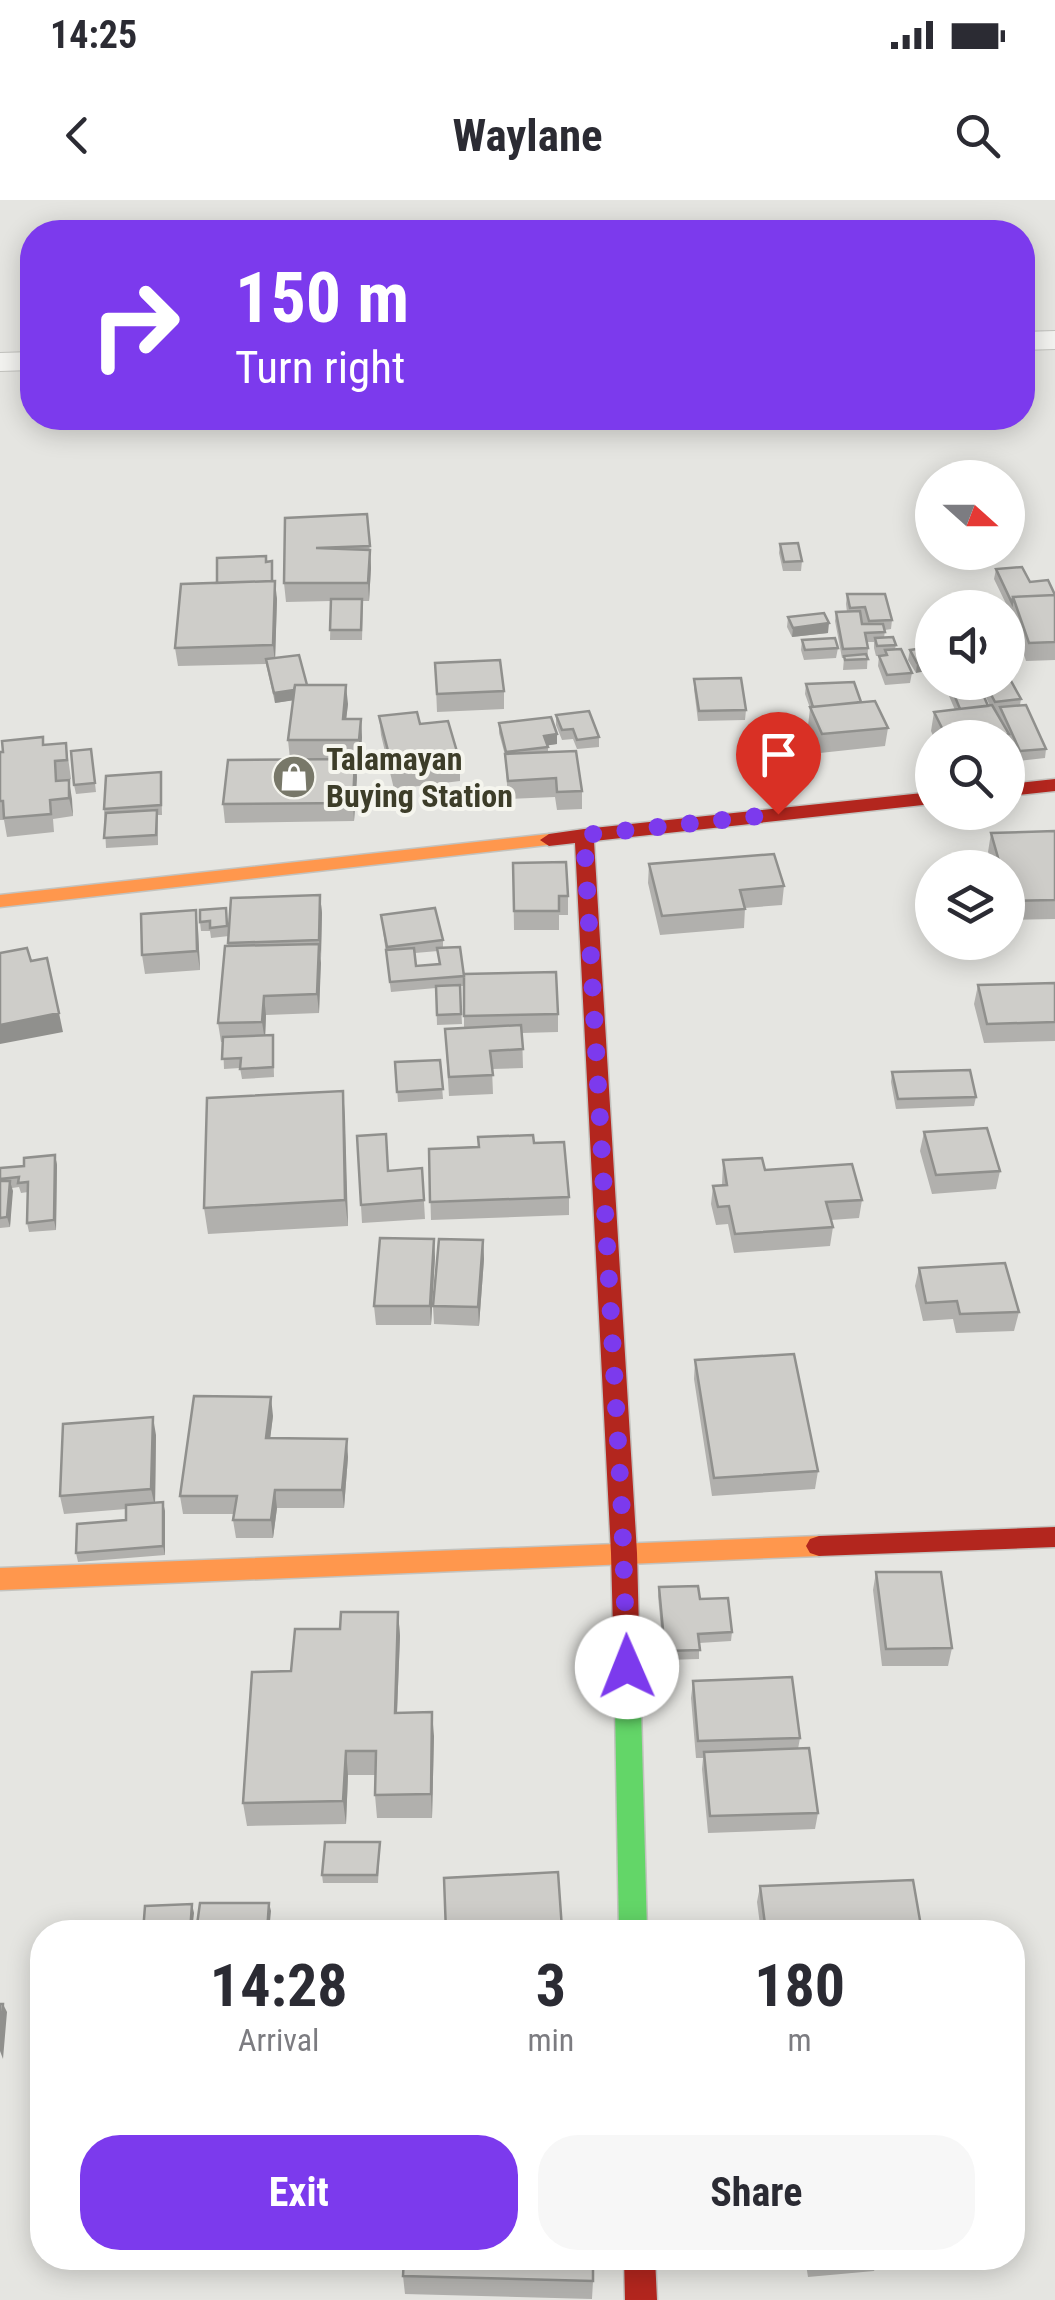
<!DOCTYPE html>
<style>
:root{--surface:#fff;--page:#f7f7f7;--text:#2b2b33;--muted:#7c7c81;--accent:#7c3aed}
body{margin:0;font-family:"Roboto Condensed",sans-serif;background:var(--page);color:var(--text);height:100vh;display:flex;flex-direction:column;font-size:38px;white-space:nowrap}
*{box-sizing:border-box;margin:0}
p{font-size:32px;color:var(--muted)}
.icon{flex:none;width:55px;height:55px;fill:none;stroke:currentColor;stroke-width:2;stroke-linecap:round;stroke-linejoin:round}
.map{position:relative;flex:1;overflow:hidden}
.side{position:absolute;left:30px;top:1720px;width:995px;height:350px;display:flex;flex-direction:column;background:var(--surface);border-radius:40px;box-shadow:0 5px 25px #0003}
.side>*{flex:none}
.hud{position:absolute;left:20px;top:20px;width:1015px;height:210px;border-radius:40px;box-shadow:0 5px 25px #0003;background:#7c3aed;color:#fff;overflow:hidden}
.needle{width:65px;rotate:111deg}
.buttons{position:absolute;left:915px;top:260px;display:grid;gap:20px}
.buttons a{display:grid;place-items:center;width:110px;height:110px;border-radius:50%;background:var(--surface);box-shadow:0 5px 25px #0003;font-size:50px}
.pin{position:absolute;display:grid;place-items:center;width:85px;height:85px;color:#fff;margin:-102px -42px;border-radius:50% 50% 50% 0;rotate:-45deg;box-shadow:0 0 10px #0007}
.pin .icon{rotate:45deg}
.me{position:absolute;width:110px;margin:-55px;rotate:359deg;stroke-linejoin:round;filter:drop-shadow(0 0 8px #0008)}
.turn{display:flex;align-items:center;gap:35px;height:210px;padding:0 50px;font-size:45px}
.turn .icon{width:130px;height:130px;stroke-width:2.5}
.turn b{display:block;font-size:70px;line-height:85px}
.eta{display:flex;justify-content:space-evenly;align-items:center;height:170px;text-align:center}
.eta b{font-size:60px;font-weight:700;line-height:70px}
.primary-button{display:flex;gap:20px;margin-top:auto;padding:20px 50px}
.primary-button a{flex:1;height:115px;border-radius:40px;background:var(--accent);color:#fff;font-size:40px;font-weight:700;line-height:115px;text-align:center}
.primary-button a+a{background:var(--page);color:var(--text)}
.status{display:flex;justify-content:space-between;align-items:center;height:70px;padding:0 50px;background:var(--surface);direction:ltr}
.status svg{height:28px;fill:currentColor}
header{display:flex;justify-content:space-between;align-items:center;height:130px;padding:0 50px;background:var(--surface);font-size:45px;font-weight:700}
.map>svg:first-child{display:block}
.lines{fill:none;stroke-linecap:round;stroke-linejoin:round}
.street-casing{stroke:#c3c3bf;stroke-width:2}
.fast-casing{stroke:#c3c3bf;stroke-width:3}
.slow-casing{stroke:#c3c3bf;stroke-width:3}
.jam-casing{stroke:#c3c3bf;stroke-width:3}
.street{fill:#f3f3f0;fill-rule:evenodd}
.fast{fill:#63d668;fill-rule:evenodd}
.slow{fill:#ff974d;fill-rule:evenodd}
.jam{fill:#b3261e;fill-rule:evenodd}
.wall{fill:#b1b0ad;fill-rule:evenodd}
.shaded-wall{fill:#90908d}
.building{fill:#cecdc9;stroke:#90908d;stroke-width:2.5}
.route{stroke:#7c3aed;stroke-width:18;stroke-dasharray:0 32.4}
.labels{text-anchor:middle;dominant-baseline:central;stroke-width:8;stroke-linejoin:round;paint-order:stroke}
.poi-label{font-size:32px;font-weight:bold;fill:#3d3d29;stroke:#f5f5ee;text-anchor:start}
</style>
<div class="status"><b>14:25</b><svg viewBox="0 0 49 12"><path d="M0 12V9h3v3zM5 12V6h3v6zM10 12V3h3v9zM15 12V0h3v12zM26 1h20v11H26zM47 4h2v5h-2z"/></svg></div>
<header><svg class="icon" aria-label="back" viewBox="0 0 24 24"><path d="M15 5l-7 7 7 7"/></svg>Waylane<svg class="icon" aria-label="search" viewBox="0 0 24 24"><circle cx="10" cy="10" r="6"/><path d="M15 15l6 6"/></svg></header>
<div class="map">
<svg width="1055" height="2100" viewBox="0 0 1055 2100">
<rect width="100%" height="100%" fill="#e5e5e1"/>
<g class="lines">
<g class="street-casing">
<path id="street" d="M1055 131V149L1022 150V132Z
M32 152V170L0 171V153Z"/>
</g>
<g class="fast-casing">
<path id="fast" d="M628 1495 637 1499 641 1507 647 1732H619L615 1507 619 1499Z"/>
</g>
<g class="slow-casing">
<path id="slow" d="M549 634 558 640 556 644 0 707V695Z
M819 1336 828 1339 832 1346 828 1353 819 1356 0 1390V1368Z"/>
</g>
<g class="jam-casing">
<path id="jam" d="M1055 579V591L1008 596V584Z
M932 592V604L594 641 637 1353 641 1507 637 1515 628 1519 619 1515 615 1507 611 1353 575 643 549 646 540 640 549 634 584 629Z
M1055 1327V1347L819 1356 810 1353 806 1346 810 1339 819 1336Z
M624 2058H655L657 2100H625Z"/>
</g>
<use href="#street" class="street"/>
<use href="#fast" class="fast"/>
<use href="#slow" class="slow"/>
<use href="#jam" class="jam"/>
</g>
<path class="wall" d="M367 314 371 368 369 401H363L362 440H330L331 401 286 402 284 383Z
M780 344 802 361 801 371H783L779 353Z
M266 362 277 399 275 458 307 485 348 504 346 519H361L362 538 360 559H356L357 577 354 621 225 623 223 604 290 559 288 540 293 500 275 503 266 464 178 466 175 448 217 383Z
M996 369 1030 382 1055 394V460L1026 461 1010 412 994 379Z
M847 394 892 420 891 429 885 430 884 438 896 445 895 449 912 473 910 483 885 485 878 466 879 456 885 455 876 456 874 448V442H867L868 448 867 469 843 470 844 458H842L835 421 836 412H847L846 404Z
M788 417 828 433 792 437 787 427Z
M802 440 838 448 836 458 804 460 801 450Z
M930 447 916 473 908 460 910 450Z
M1008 455 1014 466 1012 476 1008 477Z
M435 463 504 491V509L437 512Z
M694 479 746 510 745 520 698 521 694 489Z
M985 483 1021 499 1020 505 1046 549 1045 558 1018 561 1008 538H934L931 531 934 512 955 510 949 496 951 487 988 506H990L984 493Z
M806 484 861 502 888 528 885 546 820 553 808 526 810 508 805 494Z
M556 515 599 537V547L577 549 573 539 562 540 556 525Z
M379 516 420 524 460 562V581L394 589 381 535Z
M499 523 557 534V544L548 545V552L582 591V609L557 610 555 597 508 599 505 555 499 533Z
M43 537 44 545 66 543 71 579 59 581 69 580 73 616 53 619 54 632 7 637 4 620H0V552Z
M91 549 96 592 76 594 74 585Z
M161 572 162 615H158V645L106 648 104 609Z
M1055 631V719L1008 720V668H992L988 652 991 633Z
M513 663 568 696V715H559V730H514Z
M649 664 784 686 782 705 745 708 744 728 660 735 648 683Z
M320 695 322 713 319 813 266 815 265 835H273L274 877 242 879 240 868 224 869 223 842H221L218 823 229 736 211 738 210 731H201L200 722 226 708 229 735Z
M381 715 443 740V748L464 774 558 814V832L522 833 523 868 492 869 493 894 449 896 446 848 464 828V786H460L462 824 437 825 436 788 391 792ZM438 751 439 764 416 766 415 753Z
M198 729 200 770 145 774 142 755Z
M1055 783V841L984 843 974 804 978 785Z
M440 860 443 899 398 902 395 862Z
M892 872 976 897 974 906 896 909 891 882Z
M343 891 348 1026 208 1034 204 1008Z
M924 932 1000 971 996 989 932 994 920 951Z
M357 936 388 971 422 968 425 1019 362 1023Z
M534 943 569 997V1015L431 1020 429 949Z
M55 955 57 965 56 1030 29 1032 27 1023 28 992 21 993 19 987 12 988 10 1027 0 1028V968L24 966Z
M723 960 765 970 862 1000 859 1018 831 1020 833 1027 830 1046 734 1053 728 1024 716 1025 711 1004 713 986 722 985Z
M483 1040 484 1059 479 1126 434 1124 433 1106Z
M435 1057 431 1125H376L374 1106Z
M919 1068 1019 1112 1014 1131 956 1133 953 1119 923 1121 915 1086Z
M695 1160 818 1271 815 1289 712 1296 694 1179Z
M273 1216 270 1238 348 1257 344 1308H277L273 1338H236L233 1320 234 1314H183L180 1296Z
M156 1235 155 1303 165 1311V1355L78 1362 76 1353 126 1320V1309L64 1314 60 1296Z
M876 1372 952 1448 948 1466H882L873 1390Z
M659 1387 732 1432 731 1441 699 1443V1459L664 1460 658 1396Z
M398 1412 400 1436 397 1513 434 1536 432 1618H377L375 1595V1575H348L346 1624 247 1626 243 1603 291 1471 340 1429Z
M693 1481 800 1538 798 1549 818 1613 815 1629 708 1633 702 1569 703 1558H696L691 1498Z
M380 1642 378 1683H323L322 1675Z
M760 1686 922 1732H761L757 1702Z
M805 2058H879L874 2071 808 2077Z
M403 2076 593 2081 592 2099 405 2094Z"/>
<path class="shaded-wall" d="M370 350 371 368 369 401 368 383Z
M275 381 277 399 275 463 273 445Z
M829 423 828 433 792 437 793 428Z
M932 461V470L916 473 917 463Z
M346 485 348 504 344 538 343 519Z
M308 489 309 498 275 503 274 493Z
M361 519 362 538 360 559 359 540Z
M557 534V544L544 546V536Z
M355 559 357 577 354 621 353 603Z
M69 580 72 599 73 616 69 598Z
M320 695 322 713 321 759 319 740Z
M196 710 198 729 200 770 197 751Z
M319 744 321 763 319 813 317 794Z
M264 796 266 815 265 841 262 822Z
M59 813 63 832 0 844V825Z
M343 891 345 917 348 1026 345 1000Z
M55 955 57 965 56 1030 54 1020Z
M10 981 13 991 10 1027 7 1017Z
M434 1039 435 1057 431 1125 430 1106Z
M483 1040 484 1059 479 1126 478 1107Z
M271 1197 273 1216 268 1256 266 1238Z
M153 1217 156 1235 155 1307 151 1289Z
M347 1239 348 1257 344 1308 342 1290Z
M275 1290 277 1308 273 1338 271 1320Z
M163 1302 165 1311V1355L163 1346Z
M398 1412 400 1436 396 1537 395 1513Z
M432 1512 434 1536 432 1618 431 1594Z
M346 1551 348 1575 346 1624 343 1601Z
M269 1703 271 1711 269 1732H267Z
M192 1704 194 1713 192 1732H190Z
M3 1804 7 1812 3 1859 0 1851Z"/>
<path class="building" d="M367 314 370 346 316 348 370 350 368 383H284L285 318Z
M798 343 802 361 784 362 780 344Z
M266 356V362L272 361V381L217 383V358Z
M1022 367 1030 382 1048 380 1055 395 1013 397 1012 403 996 369Z
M275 381 273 445 175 448 181 384Z
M847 394H885L892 420 869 421 865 407 850 408Z
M1055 395V442L1029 443 1013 397Z
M331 399H362L361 430H330Z
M860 411 862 424H883L885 432 865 433 868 448 843 449 836 412Z
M824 413 829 423 793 428 788 417Z
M893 437 896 445 877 446 875 438Z
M835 438 838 448 805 450 802 440Z
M930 447 932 451V461L917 463 910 450Z
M901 449 912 473 887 475 879 456 887 455 885 450Z
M866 454 868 459 845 460 844 456Z
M299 455 307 485H295L294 490 274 493 266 459Z
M1008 455 1014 466 1008 467Z
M500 460 504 491 437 494 435 463Z
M741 478 746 510 699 511 694 479Z
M1008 481H1011L1021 499 995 502 985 483 1008 482Z
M854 482 861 502 813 507 806 484Z
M295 485H346L343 519H361L359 540H288Z
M979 485 988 506 960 509 951 487Z
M875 501 888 528 822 534 810 507Z
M992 505 1009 534 984 538H947L934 512Z
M1026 505 1046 549 1020 551 1000 507Z
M589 511 599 537 577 540 573 529 562 530 556 515Z
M417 512 420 524 448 521 460 562 393 570 379 516Z
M551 517 557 534 544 536 548 547 506 552 499 523Z
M43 537V545L66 543 67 560 55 561 56 581 69 580V598L50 600 51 614 4 618 3 601H0V552H3L2 541Z
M91 549 95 583 74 585 71 551Z
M576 551 582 591 557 592 556 578 508 581 505 554Z
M355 559 353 603 223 604 228 560Z
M161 572V605L104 609 106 576Z
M157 610 156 635 104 638 106 613Z
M1055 631V700L1010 701 1008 693V668H1001L991 633Z
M774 654 784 686 740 690 745 709 662 716 649 664Z
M566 662 568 696H559V711H514L513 663Z
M320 695 319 740 228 743 231 698Z
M226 708 227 726 210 728V721L200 722V710Z
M435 708 443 740 387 747 381 715Z
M196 710 197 751 142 755 141 714Z
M319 744 317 794 264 796 262 822 218 823 225 746Z
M460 747 464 776 390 782 386 750 414 748 416 766 440 764 437 748Z
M27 748 31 761 47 758 59 813 0 825V753Z
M556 772 558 814 464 816V774Z
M1055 783V822L987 824 978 785Z
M460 785 461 814 437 815 436 786Z
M521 825 523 849 490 851 493 875 449 877 445 829Z
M273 835V867L240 869 241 858 222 859 223 837Z
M440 860 443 889 397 892 395 862Z
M970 870 976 897 898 899 892 872Z
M343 891 345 1000 204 1008 207 898Z
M987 928 1000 971 936 975 924 932Z
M386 934 388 971 422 968 424 1000 361 1005 357 936Z
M533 935 534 943 564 942 569 997 430 1002 429 949 479 947 478 937Z
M55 955 54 1020 27 1023 28 982 18 983 19 977 0 979V968L24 966V958Z
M762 958 765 970 852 964 862 1000 826 1002 833 1027 735 1034 729 1006 718 1007 713 986 727 985 723 960Z
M0 981H10L7 1017 0 1018Z
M380 1038 434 1039 430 1106H374Z
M439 1039 483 1040 478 1107 433 1106Z
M1005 1063 1019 1112 960 1114 957 1101 926 1103 919 1068Z
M794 1154 818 1271 714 1278 695 1160Z
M194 1196 271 1197 266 1238 347 1239 342 1290H275L271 1320H233L237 1296H180Z
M153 1217 151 1289 60 1296 63 1224Z
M163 1302V1346L76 1353 77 1324 126 1320V1305Z
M876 1372H941L952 1448 886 1449Z
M698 1386 700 1399 728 1398 732 1432 698 1434 700 1450 665 1451 659 1387Z
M341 1412H398L395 1513 432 1512 431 1594 375 1595 376 1551H346L343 1601 243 1603 252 1472 291 1471 295 1429H340Z
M792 1477 800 1538 698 1541 693 1481Z
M809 1548 818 1613 710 1616 704 1552Z
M325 1642H380L377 1675H322Z
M558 1672 562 1729 592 1728 593 1732H446L444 1678Z
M913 1680 922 1732H766L760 1686Z
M200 1703H269L267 1732H196Z
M192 1704 190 1732H143L145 1706Z
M0 1804H3L0 1851Z
M404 2058H593V2081L403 2076Z
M811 2058H876L812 2064Z"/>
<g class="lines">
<path class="route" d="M627 1467 622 1313 584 635 778 614"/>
</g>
<defs>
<g id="shop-disc" transform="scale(2.25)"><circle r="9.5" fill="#787869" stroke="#f5f5ee"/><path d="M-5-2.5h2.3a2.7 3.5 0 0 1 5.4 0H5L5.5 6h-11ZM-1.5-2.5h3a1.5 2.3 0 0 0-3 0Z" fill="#fff"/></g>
</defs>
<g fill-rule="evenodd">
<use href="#shop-disc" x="294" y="577"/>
</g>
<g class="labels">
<g class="poi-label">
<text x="326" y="559">Talamayan<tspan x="326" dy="37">Buying Station</tspan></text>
</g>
</g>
</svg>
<div class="buttons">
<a><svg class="needle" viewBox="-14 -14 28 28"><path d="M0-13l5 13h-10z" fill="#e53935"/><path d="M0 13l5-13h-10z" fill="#7c7c81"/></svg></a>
<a><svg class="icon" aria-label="sound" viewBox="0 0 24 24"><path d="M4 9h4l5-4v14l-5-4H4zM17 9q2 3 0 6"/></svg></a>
<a><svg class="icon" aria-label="search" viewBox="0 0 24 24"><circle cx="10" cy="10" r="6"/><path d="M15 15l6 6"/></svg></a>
<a><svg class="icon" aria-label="layers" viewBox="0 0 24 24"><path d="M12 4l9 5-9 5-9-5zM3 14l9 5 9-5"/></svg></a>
</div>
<div class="pin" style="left:778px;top:614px;background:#d93025"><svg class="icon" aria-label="arrive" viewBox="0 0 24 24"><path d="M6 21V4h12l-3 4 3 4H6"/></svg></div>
<svg class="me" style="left:627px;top:1467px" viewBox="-20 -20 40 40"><circle r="19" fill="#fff"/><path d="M0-13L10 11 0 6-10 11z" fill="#7c3aed"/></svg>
<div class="hud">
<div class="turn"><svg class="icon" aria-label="right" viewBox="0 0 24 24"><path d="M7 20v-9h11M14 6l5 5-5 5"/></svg><div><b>150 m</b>Turn right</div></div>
</div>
<section class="side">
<div class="eta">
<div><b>14:28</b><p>Arrival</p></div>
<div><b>3</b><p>min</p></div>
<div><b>180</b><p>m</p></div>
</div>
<div class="primary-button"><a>Exit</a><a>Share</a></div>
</section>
</div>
